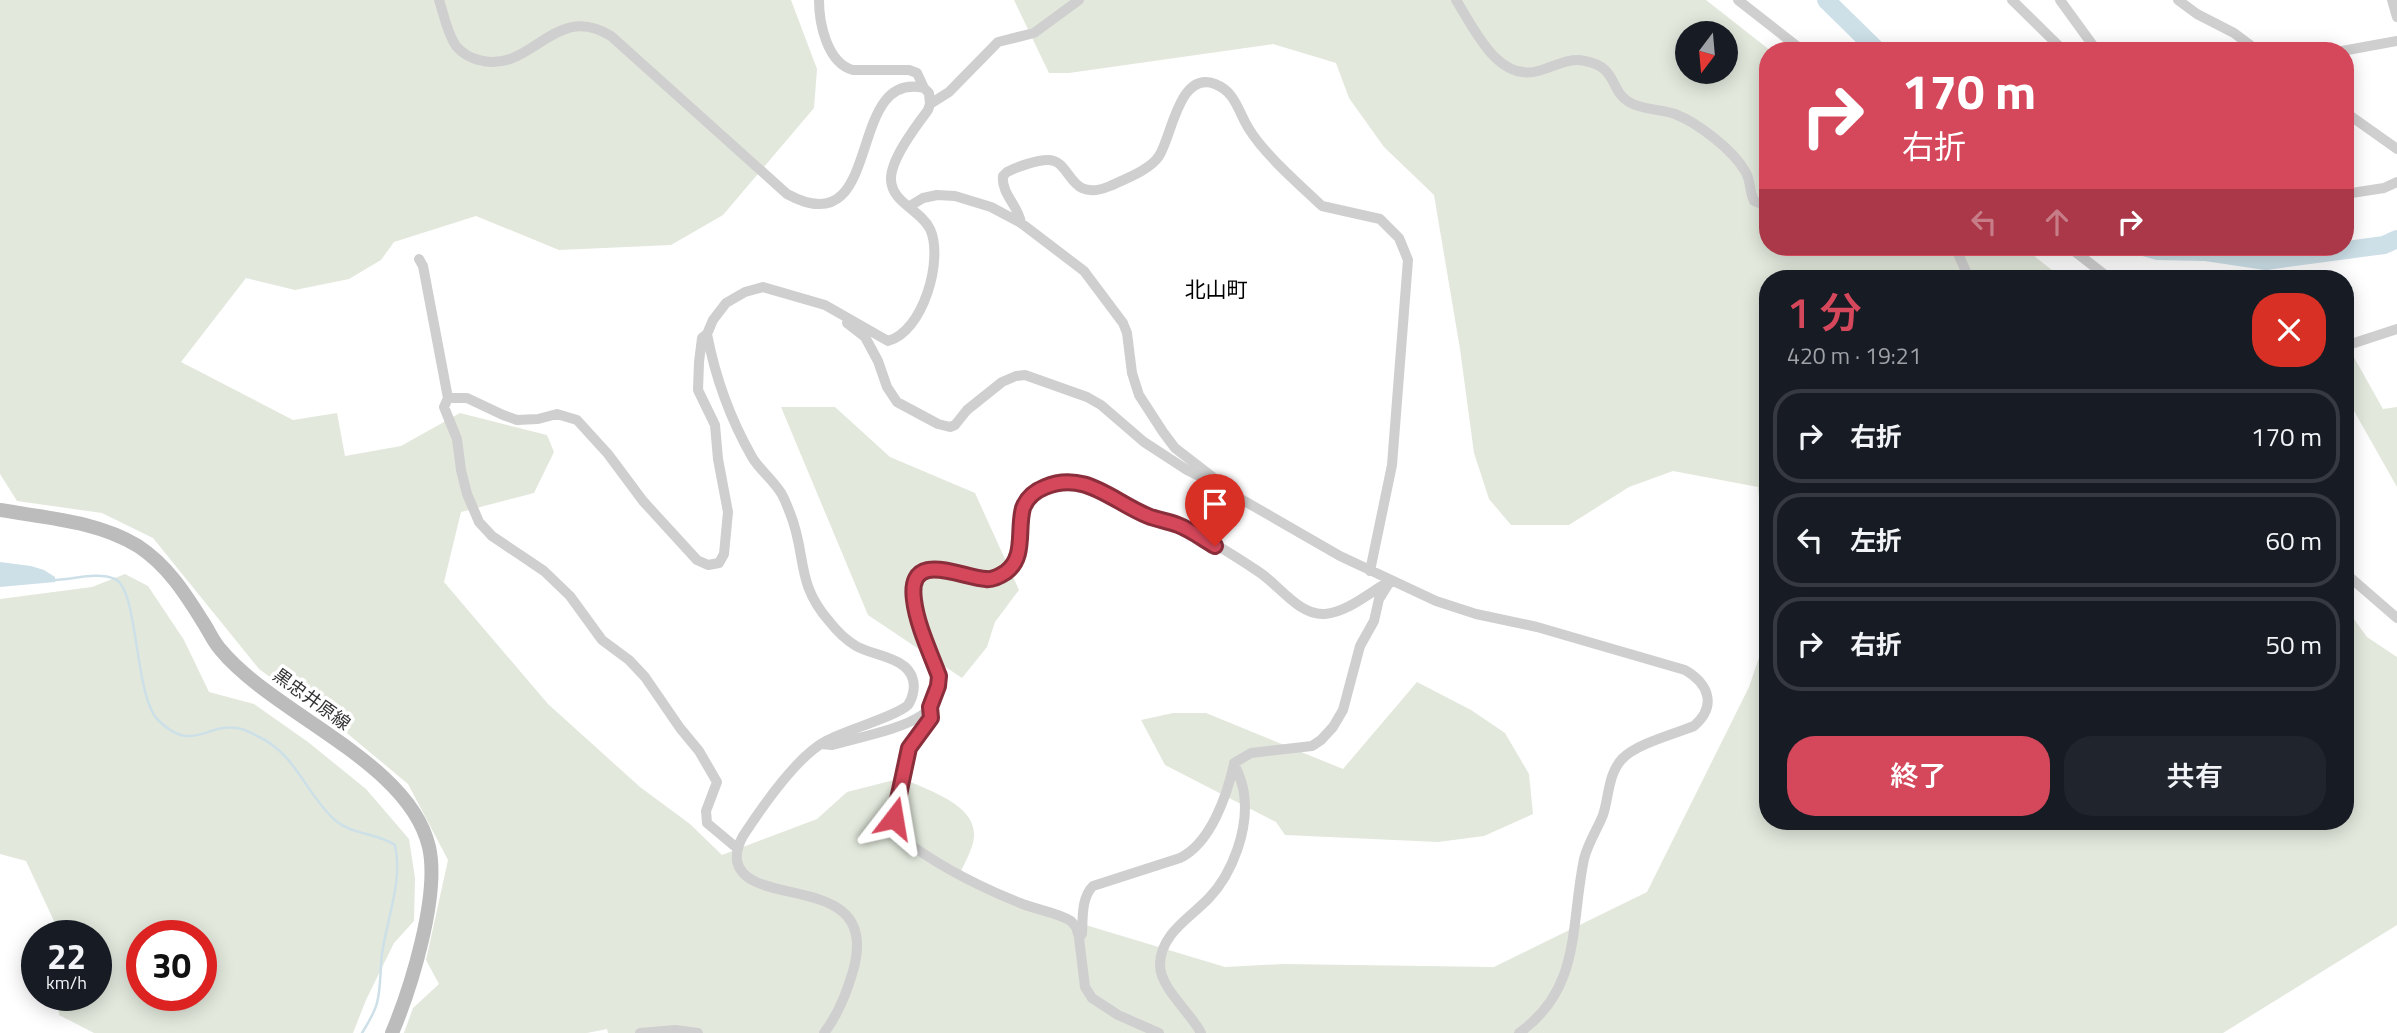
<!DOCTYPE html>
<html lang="ja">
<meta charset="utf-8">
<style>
:root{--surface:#171b24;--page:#20242c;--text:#f1f3f6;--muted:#9ea1a6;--line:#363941;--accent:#d5475b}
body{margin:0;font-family:"Titillium Web","Noto Sans JP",sans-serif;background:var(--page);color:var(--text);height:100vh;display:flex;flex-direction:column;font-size:26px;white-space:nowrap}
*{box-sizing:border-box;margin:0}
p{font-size:23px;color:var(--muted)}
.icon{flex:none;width:38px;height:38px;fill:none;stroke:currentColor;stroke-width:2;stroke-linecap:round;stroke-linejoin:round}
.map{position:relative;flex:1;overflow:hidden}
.panel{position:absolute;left:1759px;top:270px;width:595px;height:560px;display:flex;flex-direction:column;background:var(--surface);border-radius:28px;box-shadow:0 4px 18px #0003}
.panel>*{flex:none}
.banner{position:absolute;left:1759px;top:42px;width:595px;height:214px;border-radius:28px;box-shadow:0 4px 18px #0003;background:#d5475b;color:#fff;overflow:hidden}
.needle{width:46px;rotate:196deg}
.fabs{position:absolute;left:1675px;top:21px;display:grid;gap:14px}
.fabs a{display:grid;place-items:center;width:63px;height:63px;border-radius:50%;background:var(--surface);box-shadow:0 4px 18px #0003;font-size:35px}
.speed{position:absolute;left:21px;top:920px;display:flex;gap:14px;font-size:35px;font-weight:700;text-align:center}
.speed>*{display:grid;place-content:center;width:91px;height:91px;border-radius:50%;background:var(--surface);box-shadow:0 4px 18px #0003;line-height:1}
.speed small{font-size:18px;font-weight:400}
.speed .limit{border:10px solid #d22;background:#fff;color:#111}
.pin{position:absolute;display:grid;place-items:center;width:60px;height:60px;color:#fff;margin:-72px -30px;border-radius:50% 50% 50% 0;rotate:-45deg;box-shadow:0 0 7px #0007}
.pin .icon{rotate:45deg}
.me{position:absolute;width:77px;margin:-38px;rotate:14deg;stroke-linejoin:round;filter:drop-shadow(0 0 5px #0008)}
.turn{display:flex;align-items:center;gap:24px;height:147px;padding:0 28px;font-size:32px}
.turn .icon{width:91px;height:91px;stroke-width:2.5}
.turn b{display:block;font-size:49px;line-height:60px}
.lanes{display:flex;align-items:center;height:66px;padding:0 28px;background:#0003;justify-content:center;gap:35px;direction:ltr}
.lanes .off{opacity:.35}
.round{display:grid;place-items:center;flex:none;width:74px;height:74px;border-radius:28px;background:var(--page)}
.summary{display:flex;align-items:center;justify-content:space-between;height:119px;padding:0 28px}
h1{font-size:42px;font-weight:600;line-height:52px;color:var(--accent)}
.primary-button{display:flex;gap:14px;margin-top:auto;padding:14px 28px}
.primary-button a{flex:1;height:80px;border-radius:28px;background:var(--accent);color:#fff;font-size:28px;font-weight:600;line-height:80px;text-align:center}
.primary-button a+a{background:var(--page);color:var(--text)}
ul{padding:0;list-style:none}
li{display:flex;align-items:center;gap:21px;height:94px;margin:0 14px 10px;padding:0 14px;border:4px solid var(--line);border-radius:28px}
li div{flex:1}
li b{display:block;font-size:26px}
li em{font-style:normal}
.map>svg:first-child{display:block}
.green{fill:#e2e8dc;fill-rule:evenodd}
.water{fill:#cde0e8}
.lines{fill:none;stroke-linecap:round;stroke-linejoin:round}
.stream{stroke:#cde0e8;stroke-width:2.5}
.river{stroke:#cde0e8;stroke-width:18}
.minor{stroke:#cfcfcf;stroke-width:10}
.secondary{stroke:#bcbcbc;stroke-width:14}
.route-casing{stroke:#8a2e3b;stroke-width:18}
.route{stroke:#d5475b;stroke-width:12}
.labels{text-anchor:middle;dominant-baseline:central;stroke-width:7;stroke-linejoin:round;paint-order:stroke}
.street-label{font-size:18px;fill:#323232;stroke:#fff}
.quarter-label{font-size:21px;fill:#000;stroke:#fff}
</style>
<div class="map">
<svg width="2397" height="1033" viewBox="0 0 2397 1033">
<rect width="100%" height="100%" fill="#fff"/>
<path class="green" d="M0 0H791L817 69 814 108 723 215 671 245 559 250 476 216 394 242 381 260 349 279 295 290 246 278 181 362 293 420 337 413 345 456 401 446 460 413 547 435 554 452 534 493 461 512 444 582 548 704 640 787 690 824 722 855 817 819 847 792 902 778C926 790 977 804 974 837 973 850 963 865 958 878L1003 900 1225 967 1283 964 1494 967 1647 892 1749 687 1767 634 1768 821H2345V607L2367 637 2397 657V925L2223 1033H608L607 1029 587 1033H404L413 1008 439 984 426 960 448 860 408 784 342 729 259 669 153 538 102 513 17 501 0 474Z
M1014 0H1706L1771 51H1768V247H2023L2062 278H1768L1767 587 1758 487 1673 471 1629 487 1569 525H1511L1489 499 1474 453 1460 349 1434 195 1384 147 1349 98 1336 63 1273 44 1069 73H1049ZM1687 33H1726V72H1687Z
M2351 352 2383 409 2397 407V487L2345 395V354Z
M781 407H835L890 457 975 493 1019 590 995 622 987 647 962 678 868 615Z
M125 574 148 586 184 640 209 692 254 704 308 742 366 789 409 839 415 878 414 921 394 943 366 1000 353 1033H94L59 1015 58 996H96V936H55L54 921 26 861 0 854V599L92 587ZM201 936V996H142V936Z
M1417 682 1471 710 1505 733 1529 774 1533 814 1484 836 1438 842 1285 835 1276 822 1165 765 1141 720 1173 713H1206L1343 769Z"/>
<path class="water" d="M0 562 31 566 44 570 55 577V582L0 587Z"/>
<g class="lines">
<path class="stream" d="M52 580C72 580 97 571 115 579 139 590 134 696 158 720 192 754 206 723 237 728 243 729 252 733 257 736 296 753 306 795 336 821 353 835 377 833 395 845 403 881 387 918 382 954 380 970 381 988 377 1003 374 1014 368 1023 362 1033"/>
<path class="river" d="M1826 0 1878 51
M2144 247 2158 251 2206 252 2266 261 2384 245 2397 239"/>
<path class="minor" d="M439 0C444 15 447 33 456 46 462 53 470 58 479 60 532 75 554 0 611 36L787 194C886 248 844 69 924 88
M1456 0C1474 28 1497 82 1538 71 1554 67 1568 57 1585 61 1618 67 1609 90 1629 102 1642 110 1661 109 1675 114 1698 123 1733 150 1745 171 1751 180 1749 191 1754 201L1768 206
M1738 0 1803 51
M2012 0 2064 51
M2060 0 2097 51
M2178 0 2197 14 2234 33 2258 51
M2392 0 2397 17
M2342 51 2397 41
M930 104 949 92 998 42 1034 33 1079 0
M2345 112 2397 149
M2345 194 2384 188 2397 182
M910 206 923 198 937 195 955 196 991 207 1021 223 1084 271 1123 323 1127 333 1132 373 1139 395 1163 432 1175 448 1241 499 1340 556 1436 601 1476 614 1537 627 1685 670C1709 684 1717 706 1694 726 1674 734 1636 744 1622 759 1608 774 1609 797 1603 815 1597 830 1588 843 1584 859 1570 926 1582 988 1519 1033
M1021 223C1019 206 1001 194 1003 176L1007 172C1017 167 1036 160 1048 160 1073 160 1067 204 1110 186 1125 179 1150 170 1159 156 1172 136 1179 70 1215 84 1236 92 1238 112 1249 129 1265 155 1300 185 1322 206L1380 219 1399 238 1408 260 1392 465 1370 571
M1955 247 1969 278
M2069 247 2109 278
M419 259 423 266 448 398 444 407 457 439 461 470 467 494 479 522 492 536 544 571 570 596 602 640 629 660 645 677 680 728 699 751 717 782 706 811 707 823 738 849
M847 323 865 337 878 361 887 387 897 402 938 424 950 427 955 425 967 410 1002 382 1016 376 1025 375 1087 397 1101 405 1144 442 1187 470 1205 479 1211 478
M707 334C715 376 731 420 752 457 759 469 771 478 779 490 784 496 787 506 790 513 807 555 795 582 829 621 836 630 846 640 856 646 873 656 908 657 913 680 915 687 913 698 908 705 897 716 843 731 826 741 797 756 762 807 743 836 739 843 736 852 737 861 747 911 882 869 853 971 847 992 837 1016 824 1033
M2345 346 2397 329
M448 398H467L503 415 517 420 538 419 557 414 577 420 608 454 643 501 697 560 708 565 719 563 724 554 728 512 718 459 715 425 698 390 699 362 702 338 707 334 713 320 726 303 745 292 763 287 825 305 888 341C923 332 944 259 930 229 921 210 892 203 891 180 890 160 916 126 928 110L930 104 929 93 924 88 917 73 909 70H853C827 63 819 23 819 0
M2345 573 2397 618
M930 707 931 718 927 726 909 748 894 818V832C932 863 975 885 1020 903 1037 910 1056 912 1071 921L1076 927 1079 937
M821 744 832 745C856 738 903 729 922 715 935 706 938 690 939 676 930 649 884 556 950 570 964 573 982 583 996 578 1044 561 993 495 1060 483 1070 481 1081 481 1091 485 1110 493 1127 507 1147 515 1158 520 1171 521 1182 526 1208 539 1235 556 1259 572 1279 585 1299 616 1325 614 1348 612 1370 592 1390 581
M640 1033 675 1030 698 1033
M1159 1033 1118 1015 1092 998 1085 987 1079 938 1082 934C1083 918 1081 898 1093 886L1180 858C1211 843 1227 795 1234 764
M1201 1033C1191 1013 1160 988 1160 965 1160 934 1190 918 1209 898 1233 873 1249 828 1244 794 1243 783 1238 773 1234 763L1251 753 1312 746 1321 740 1333 727 1343 710 1360 646 1374 621 1379 599 1389 583"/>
<path class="secondary" d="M0 510C46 518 97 521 138 546 167 565 185 593 203 622 209 631 213 641 220 649 274 715 409 761 429 847 440 895 411 988 392 1033"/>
</g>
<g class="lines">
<g class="route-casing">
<path id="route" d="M894 818 909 748 931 718 930 707 938 686 939 676C930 652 917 625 914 600 907 548 962 578 986 579 993 580 1000 576 1006 572 1026 557 1017 530 1023 508 1027 497 1035 491 1045 487 1085 470 1113 502 1148 516 1158 520 1168 521 1178 525 1191 530 1203 539 1215 546"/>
</g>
<use href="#route" class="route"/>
</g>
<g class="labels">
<g class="street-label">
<text transform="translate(312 699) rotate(36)">黒忠井原線</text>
</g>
<g class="quarter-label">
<text x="1216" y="289">北山町</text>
</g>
</g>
</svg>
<div class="fabs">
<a><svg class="needle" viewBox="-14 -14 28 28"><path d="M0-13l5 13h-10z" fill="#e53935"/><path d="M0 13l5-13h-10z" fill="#9ea1a6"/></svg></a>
</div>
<div class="speed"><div>22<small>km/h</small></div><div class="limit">30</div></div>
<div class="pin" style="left:1215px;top:546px;background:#d93025"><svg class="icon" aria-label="arrive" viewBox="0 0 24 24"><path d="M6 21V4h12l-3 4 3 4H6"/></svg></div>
<svg class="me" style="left:894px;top:818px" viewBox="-20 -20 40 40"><path d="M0-17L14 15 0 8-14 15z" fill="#d5475b" stroke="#fff" stroke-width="4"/></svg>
<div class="banner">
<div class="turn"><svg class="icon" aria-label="right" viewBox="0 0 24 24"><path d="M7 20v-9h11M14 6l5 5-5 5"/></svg><div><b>170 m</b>右折</div></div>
<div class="lanes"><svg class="icon off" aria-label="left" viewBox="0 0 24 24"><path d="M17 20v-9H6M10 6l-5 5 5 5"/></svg><svg class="icon off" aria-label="ahead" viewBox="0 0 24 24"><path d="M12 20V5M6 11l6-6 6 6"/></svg><svg class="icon" aria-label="right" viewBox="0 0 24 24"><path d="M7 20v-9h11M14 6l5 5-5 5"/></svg></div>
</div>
<section class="panel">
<div class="summary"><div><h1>1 分</h1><p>420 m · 19:21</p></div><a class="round" style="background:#d93025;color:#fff"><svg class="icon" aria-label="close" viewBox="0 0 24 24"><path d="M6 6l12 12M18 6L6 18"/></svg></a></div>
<ul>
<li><svg class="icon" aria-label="right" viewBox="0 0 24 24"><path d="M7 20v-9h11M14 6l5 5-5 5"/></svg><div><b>右折</b></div><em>170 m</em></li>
<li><svg class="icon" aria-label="left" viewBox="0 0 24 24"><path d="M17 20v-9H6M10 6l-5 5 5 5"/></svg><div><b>左折</b></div><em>60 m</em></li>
<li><svg class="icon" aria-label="right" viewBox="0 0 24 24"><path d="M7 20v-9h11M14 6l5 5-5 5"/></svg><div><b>右折</b></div><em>50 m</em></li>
</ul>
<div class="primary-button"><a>終了</a><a>共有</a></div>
</section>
</div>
